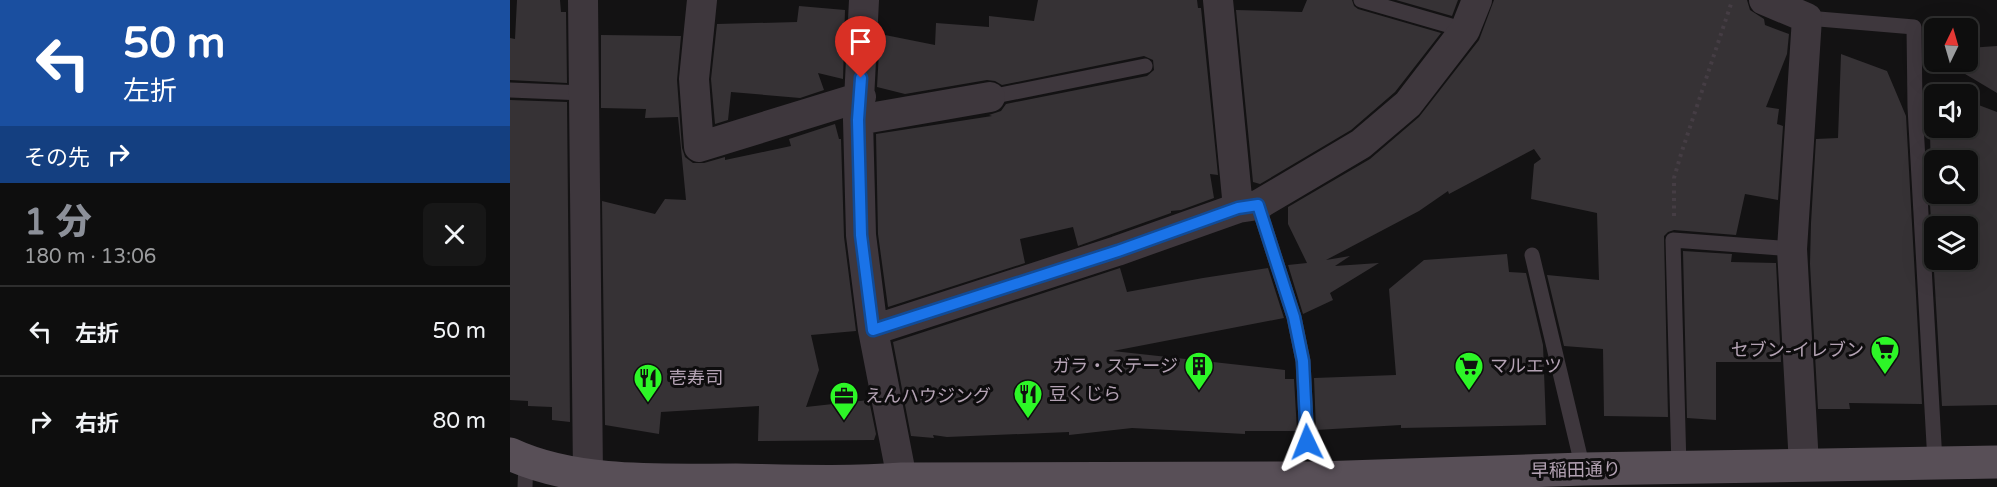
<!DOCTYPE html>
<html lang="ja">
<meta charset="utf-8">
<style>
:root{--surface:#0e0e0e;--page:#171717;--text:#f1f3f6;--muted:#9b9c9e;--line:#2e2e2e;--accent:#8c9099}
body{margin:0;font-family:"Varela Round","Noto Sans JP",sans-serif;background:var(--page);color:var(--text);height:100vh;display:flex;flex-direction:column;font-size:22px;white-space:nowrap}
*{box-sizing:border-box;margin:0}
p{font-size:20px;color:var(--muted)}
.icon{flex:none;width:33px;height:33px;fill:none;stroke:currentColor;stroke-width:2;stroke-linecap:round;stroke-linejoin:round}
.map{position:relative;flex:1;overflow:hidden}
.details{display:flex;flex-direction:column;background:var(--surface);width:510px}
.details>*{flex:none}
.top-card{background:#1a4fa0;color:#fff;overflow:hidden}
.needle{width:39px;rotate:5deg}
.tools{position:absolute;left:1414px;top:18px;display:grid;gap:12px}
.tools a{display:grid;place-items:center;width:54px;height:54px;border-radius:9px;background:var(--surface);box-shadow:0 6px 24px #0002,0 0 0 2px var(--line);font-size:30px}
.pin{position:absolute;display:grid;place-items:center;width:51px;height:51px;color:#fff;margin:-62px -26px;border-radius:50% 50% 50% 0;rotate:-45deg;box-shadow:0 0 6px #0007}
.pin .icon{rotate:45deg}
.me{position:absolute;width:66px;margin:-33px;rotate:358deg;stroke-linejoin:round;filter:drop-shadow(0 0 4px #0008)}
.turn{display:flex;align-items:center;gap:21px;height:126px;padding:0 24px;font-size:27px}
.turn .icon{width:78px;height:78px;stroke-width:2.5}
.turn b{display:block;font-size:42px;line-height:51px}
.then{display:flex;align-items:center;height:57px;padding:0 24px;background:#0003;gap:12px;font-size:22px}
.round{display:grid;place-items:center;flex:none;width:63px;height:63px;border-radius:9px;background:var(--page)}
.headline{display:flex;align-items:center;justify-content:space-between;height:102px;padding:0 24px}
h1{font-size:36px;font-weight:800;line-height:45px;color:var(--accent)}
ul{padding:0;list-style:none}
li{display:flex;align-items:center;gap:18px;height:90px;padding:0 24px;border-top:2px solid var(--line)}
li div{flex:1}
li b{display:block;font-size:22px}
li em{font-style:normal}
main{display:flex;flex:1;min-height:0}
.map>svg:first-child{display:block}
.building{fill:#363235;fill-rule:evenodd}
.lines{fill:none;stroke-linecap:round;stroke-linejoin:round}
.path{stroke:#453d44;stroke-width:4;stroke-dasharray:3 4.5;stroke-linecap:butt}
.service{stroke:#3e373d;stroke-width:15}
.minor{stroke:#3e373d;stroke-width:30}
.primary{stroke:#584f57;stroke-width:33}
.route-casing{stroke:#114b97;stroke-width:15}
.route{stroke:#1a73e8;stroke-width:10}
.labels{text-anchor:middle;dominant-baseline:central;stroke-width:6;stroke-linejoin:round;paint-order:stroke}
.poi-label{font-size:18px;fill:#b4a3b4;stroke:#0e0d0e;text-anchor:start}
.street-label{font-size:18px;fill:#b4a3b4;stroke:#0e0d0e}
</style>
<main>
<section class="details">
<div class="top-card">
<div class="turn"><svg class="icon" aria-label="left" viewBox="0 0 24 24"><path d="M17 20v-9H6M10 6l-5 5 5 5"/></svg><div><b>50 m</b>左折</div></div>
<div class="then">その先<svg class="icon" aria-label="right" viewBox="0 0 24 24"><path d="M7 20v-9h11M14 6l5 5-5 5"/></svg></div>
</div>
<div class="headline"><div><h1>1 分</h1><p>180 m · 13:06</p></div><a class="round"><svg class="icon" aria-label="close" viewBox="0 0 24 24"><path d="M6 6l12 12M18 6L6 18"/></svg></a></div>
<ul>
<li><svg class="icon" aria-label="left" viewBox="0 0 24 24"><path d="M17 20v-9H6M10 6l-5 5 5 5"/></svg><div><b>左折</b></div><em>50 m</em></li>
<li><svg class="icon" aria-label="right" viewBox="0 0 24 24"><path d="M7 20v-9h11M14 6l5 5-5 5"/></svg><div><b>右折</b></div><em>80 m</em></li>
</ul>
</section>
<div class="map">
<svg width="1487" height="487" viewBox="0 0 1487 487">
<rect width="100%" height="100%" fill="#131213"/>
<path class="building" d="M7 0H50L51 12H56L57 83 0 80V38L5 39Z
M528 0H687L688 8H691L708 175 700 174 704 198 671 210 661 211V213L568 246 563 227 510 239 515 263 378 307 368 234 366 134 482 116 479 115 491 111 496 104 637 76 644 70 643 60 634 56 492 85 485 81 477 80 395 94 367 87 370 34 425 45 426 23 479 27V16L524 21Z
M797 0H842L844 6 848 9 931 33 885 92 841 130 750 184 743 182 726 10 792 12Z
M886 0H948L942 16Z
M984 0H1237L1240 10 1254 19 1255 25 1279 34 1277 54 1256 107 1269 109 1267 124 1273 126 1268 200 1235 194 1226 235 1164 230 1158 232 1154 236 1158 417 1094 416 1093 349 1054 346 1037 275 1089 280 1087 213 1021 199 1024 164 1031 159 1024 149 939 194 938 191 909 211 816 260 840 256 825 266 869 263 820 293 823 300 793 314 778 265 797 263 778 224V207L860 159 909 117 969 40Z
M289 6 335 10 333 79 308 73 314 90 290 98 221 92 218 120 205 124 201 79 207 24 287 22Z
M91 35 171 36 167 80 172 148 175 157 183 163H194L215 157V160L281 146 279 139 325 124 329 139H331L334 237 346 331 301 335 309 370 296 407 359 400 366 434 364 440 248 441 249 406 151 412 149 434 95 425 92 201 145 214 155 199 176 200 168 117 135 118 136 109 91 108Z
M1487 46V93L1435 62H1458V48Z
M1331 54 1377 71 1396 116 1412 404 1339 403 1340 409H1308L1300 264 1301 223 1306 139 1328 138Z
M1419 87 1440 94H1425V128H1458V101L1487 112V405L1432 406 1418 170 1421 177ZM1425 160H1458V194H1425ZM1425 226H1458V260H1425Z
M0 100 57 102 60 422 42 420V407L18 406V401L0 400Z
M1173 251 1222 254 1221 262 1266 263 1271 362H1206V420L1177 418Z
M997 254 999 272 1016 273 1033 345 1036 425 891 428V425L806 430 804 378 886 375 879 289 914 260Z
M610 268 617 292 693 278 758 268 774 318 603 351 775 370V379H784L787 431H735V434L622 428 559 435V432L437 437 423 435 424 438 401 436 383 342Z"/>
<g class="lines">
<path class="path" d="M1164 216V178L1171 154 1221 4"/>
<path class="service" d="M851 0 955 30
M1297 18 1404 27 1405 107 1425 462
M0 90 74 93
M480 97 635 66
M748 205 784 317 793 361 797 442
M1022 255 1073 469
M1169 468 1163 240 1282 249
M15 487 16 462"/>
<path class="minor" d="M73 0 78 475
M192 0 184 79 189 147 351 97
M354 0 348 120 351 235 363 330 392 479
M708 0 728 208
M1254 0 1297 18 1282 249 1294 465
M348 120 480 97
M363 330 607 251 728 208 748 205 851 144 898 104 955 30 967 0"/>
<path class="primary" d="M0 454C66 485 155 480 226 480 282 481 337 483 392 479L808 478 1073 469 1487 462"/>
</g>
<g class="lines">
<g class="route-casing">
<path id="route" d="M351 78 348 120 351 235 363 330 608 251 728 208 748 205 784 317 793 361 797 442"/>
</g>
<use href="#route" class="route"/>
</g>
<defs>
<g id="supermarket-pin" transform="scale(1.5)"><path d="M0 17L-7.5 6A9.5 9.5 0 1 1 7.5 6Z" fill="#2df627" stroke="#0e0d0e"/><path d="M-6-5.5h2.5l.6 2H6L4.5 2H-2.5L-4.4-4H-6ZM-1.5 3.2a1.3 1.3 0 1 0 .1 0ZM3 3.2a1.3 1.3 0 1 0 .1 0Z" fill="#111"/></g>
<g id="building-pin" transform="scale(1.5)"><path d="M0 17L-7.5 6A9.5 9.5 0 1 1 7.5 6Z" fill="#2df627" stroke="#0e0d0e"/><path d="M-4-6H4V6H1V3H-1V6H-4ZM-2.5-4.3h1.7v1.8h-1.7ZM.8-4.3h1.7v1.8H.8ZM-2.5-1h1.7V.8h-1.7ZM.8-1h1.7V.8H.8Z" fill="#111"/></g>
<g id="restaurant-pin" transform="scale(1.5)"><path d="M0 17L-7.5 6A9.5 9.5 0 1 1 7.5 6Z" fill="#2df627" stroke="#0e0d0e"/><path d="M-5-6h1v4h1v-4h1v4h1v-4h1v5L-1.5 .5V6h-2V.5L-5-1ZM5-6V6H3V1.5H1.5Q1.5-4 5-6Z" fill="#111"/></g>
<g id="office-pin" transform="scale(1.5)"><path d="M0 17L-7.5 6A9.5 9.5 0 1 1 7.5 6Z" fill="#2df627" stroke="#0e0d0e"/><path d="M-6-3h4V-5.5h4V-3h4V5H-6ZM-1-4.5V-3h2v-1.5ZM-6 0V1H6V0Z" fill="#111"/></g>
</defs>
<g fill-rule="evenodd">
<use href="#supermarket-pin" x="1375" y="350"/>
<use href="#building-pin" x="689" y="366"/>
<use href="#supermarket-pin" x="959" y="366"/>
<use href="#restaurant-pin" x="138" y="378"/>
<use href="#restaurant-pin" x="518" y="394"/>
<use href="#office-pin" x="334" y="396"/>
</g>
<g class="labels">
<g class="poi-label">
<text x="1354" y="350" text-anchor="end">セブン-イレブン</text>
<text x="668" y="366" text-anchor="end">ガラ・ステージ</text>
<text x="980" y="366">マルエツ</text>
<text x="159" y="378">壱寿司</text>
<text x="539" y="394">豆くじら</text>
<text x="355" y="396">えんハウジング</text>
</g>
<g class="street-label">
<text transform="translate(1066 470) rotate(-1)">早稲田通り</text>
</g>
</g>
</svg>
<div class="tools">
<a><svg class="needle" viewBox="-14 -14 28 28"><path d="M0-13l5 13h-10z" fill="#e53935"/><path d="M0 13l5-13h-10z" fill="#9b9c9e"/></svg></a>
<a><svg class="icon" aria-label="sound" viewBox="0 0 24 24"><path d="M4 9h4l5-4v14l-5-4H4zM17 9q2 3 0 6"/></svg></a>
<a><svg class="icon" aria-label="search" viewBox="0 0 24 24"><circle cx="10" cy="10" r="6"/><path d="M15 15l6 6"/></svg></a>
<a><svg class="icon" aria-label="layers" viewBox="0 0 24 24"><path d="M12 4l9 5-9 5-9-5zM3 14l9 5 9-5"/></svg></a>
</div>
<div class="pin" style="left:351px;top:78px;background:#d93025"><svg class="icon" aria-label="arrive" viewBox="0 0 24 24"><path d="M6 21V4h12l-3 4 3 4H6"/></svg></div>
<svg class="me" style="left:797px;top:442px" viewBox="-20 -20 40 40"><path d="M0-17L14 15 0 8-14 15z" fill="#1a73e8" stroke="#fff" stroke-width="4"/></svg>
</div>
</main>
